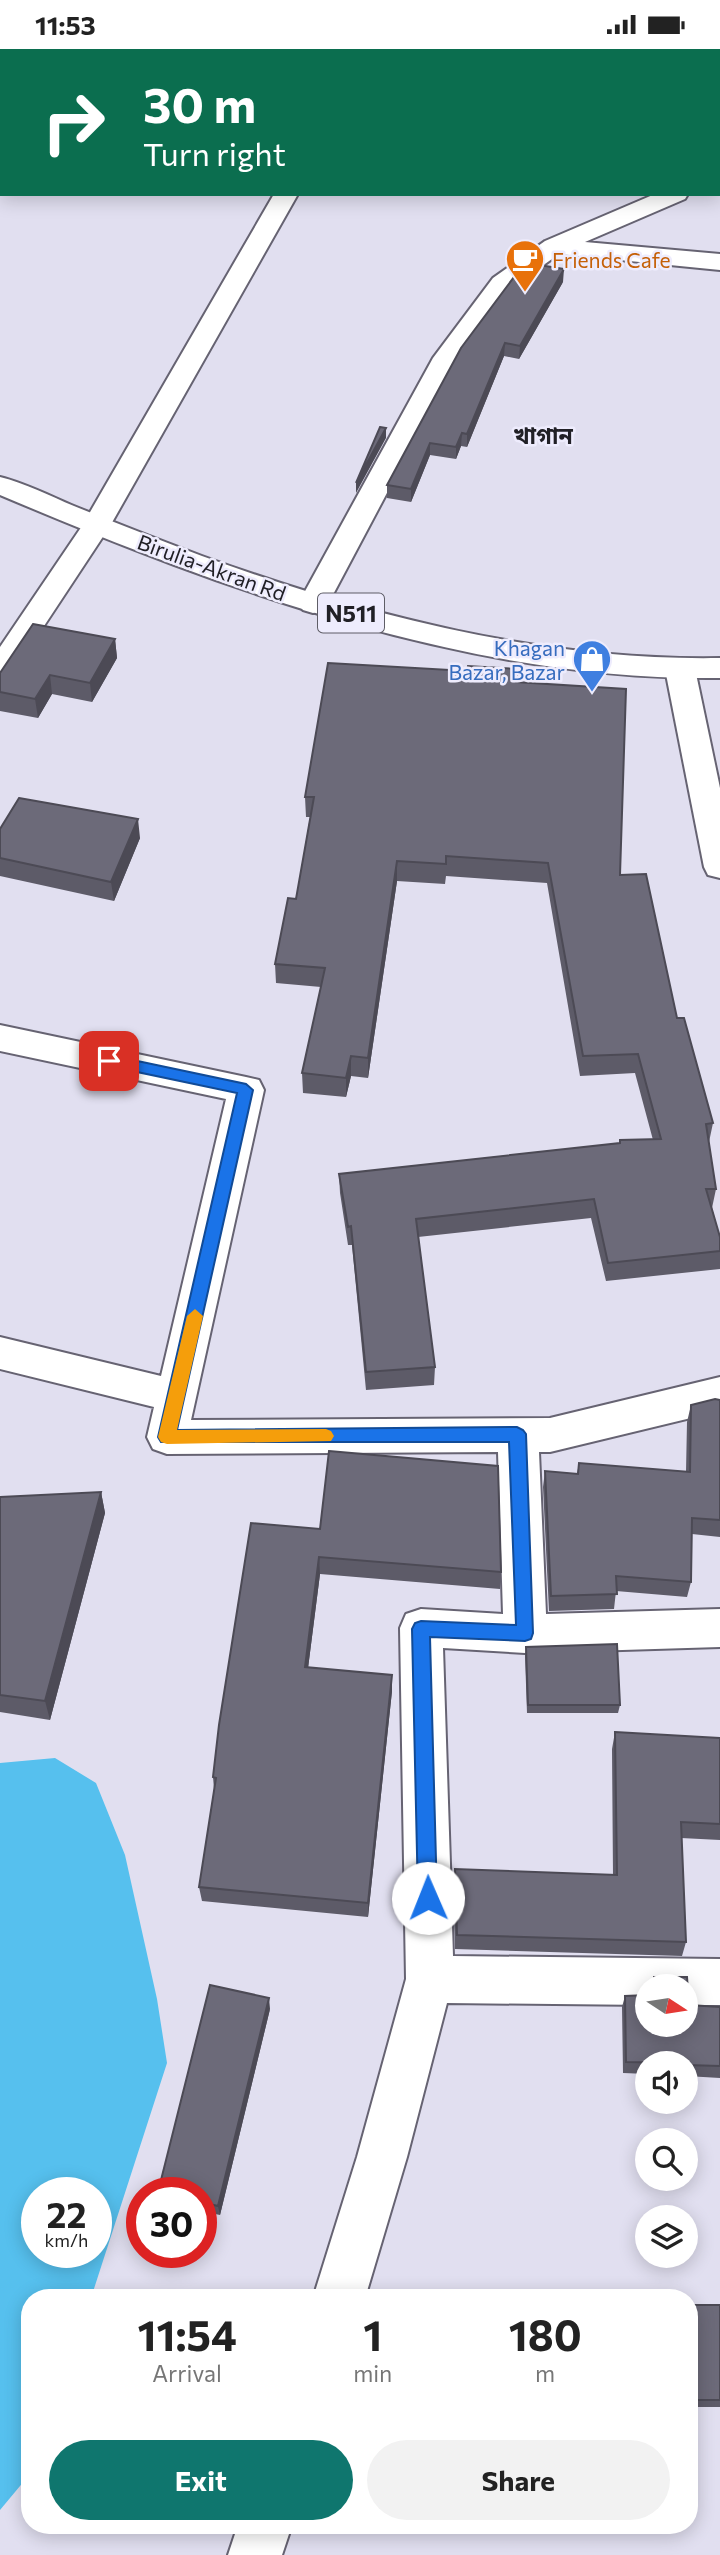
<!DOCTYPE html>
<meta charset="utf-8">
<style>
:root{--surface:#fff;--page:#f2f2f2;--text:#222;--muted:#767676;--accent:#0f766e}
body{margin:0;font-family:Commissioner,"Noto Sans Bengali",sans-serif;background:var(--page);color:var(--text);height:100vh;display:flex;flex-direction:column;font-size:26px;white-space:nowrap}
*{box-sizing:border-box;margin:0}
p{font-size:23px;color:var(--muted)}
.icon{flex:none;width:38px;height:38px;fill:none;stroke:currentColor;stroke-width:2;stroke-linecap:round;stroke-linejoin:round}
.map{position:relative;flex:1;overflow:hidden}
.drawer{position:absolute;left:21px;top:2240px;width:677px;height:245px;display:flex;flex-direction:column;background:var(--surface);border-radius:28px;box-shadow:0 4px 18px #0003}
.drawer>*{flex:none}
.hud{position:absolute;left:0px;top:0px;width:721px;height:147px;box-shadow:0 4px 18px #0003;background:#0b6e4f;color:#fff;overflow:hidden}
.needle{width:46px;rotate:102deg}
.fabs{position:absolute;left:635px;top:1925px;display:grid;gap:14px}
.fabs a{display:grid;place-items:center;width:63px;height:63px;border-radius:50%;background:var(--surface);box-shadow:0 4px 18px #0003;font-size:35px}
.speed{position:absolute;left:21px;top:2128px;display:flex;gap:14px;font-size:35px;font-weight:700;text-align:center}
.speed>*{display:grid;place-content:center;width:91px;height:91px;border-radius:50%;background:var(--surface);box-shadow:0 4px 18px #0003;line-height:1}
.speed small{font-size:18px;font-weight:400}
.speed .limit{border:10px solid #d22;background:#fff;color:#111}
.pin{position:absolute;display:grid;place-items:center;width:60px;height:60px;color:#fff;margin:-30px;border-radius:14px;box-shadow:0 4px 10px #0006}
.me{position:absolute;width:77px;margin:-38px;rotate:359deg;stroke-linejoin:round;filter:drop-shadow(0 0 5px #0008)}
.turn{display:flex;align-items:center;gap:24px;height:147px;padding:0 28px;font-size:32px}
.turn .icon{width:91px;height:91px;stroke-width:2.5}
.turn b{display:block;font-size:49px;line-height:60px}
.eta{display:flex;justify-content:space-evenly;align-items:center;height:119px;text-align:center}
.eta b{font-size:42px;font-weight:700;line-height:49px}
.button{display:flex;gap:14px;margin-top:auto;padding:14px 28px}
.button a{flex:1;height:80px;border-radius:42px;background:var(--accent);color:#fff;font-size:28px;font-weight:700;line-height:80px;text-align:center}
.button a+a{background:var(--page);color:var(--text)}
.status{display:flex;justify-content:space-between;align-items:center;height:49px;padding:0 35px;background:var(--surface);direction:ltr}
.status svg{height:19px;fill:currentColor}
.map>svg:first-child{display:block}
.water{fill:#56c0ee;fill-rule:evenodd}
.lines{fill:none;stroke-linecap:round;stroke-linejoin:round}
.minor-casing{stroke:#666372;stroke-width:4}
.tertiary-casing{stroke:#666372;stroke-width:4}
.trunk-casing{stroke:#666372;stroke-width:4}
.minor{fill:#fff;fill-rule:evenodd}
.tertiary{fill:#fff;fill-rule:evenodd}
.trunk{fill:#fff;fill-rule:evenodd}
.wall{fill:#5d5b68}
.shaded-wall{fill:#4c4a55}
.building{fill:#6c6a79;stroke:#4c4a55;stroke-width:2}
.route{fill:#1a73e8;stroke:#114b97;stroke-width:2}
.slow{fill:#f59e0b}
.labels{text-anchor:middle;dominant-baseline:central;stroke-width:5;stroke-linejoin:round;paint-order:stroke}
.far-food-label{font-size:21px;fill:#c56008;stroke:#eeecfd;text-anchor:start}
.far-street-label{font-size:21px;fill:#212026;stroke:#eeecfd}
.far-shop-label{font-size:21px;fill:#366cbe;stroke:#eeecfd;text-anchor:end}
.far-quarter-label{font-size:23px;font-weight:bold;fill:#212026;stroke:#eeecfd}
.shield{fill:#eeecfd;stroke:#5e5d66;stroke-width:2}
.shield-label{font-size:23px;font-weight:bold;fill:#212026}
</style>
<div class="status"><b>11:53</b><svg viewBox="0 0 49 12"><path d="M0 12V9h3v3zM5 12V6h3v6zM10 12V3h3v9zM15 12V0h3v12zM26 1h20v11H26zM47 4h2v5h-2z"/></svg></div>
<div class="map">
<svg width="720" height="2506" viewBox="0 0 720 2506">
<rect width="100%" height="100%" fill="#e1dff0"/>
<path class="water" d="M55 1709 96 1734 125 1806 157 1950 167 2014 91 2249H30V2425L0 2461V1714ZM37 2144H96V2203H37Z"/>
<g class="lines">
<g class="minor-casing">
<path id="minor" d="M669 0H691V2H669Z
M719 69H720V84H719Z
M719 119H720V133H719Z
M274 145H298L110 477 11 627 0 630V598L82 477Z
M655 145H688L685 150 585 193 720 205V221L559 205 511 239 458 310 328 555 323 561 313 564 303 561 298 555 433 309 493 229 545 192Z
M0 976 246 1028 259 1031 264 1041 191 1371 550 1369 720 1328V1362L550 1403H539L546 1565 720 1560V1598L525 1604 443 1599 453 1907 720 1910V1956H686V1937H648V1956L447 1954 407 2108 365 2249H313L357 2108 406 1930 400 1579 406 1565 421 1560 503 1565 498 1403 167 1405 153 1400 147 1388 154 1358 0 1320V1288L161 1327 226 1050 0 1002Z
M238 2476H292L282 2506H228Z"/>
</g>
<g class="tertiary-casing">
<path id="tertiary" d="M680 610 691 613 695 620 720 739V829L708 826 704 818 665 620 669 613Z"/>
</g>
<g class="trunk-casing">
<path id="trunk" d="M0 428C25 434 50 447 74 457 116 474 159 491 202 507 367 567 544 612 720 609V629C470 632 227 542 0 446Z"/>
</g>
<use href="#minor" class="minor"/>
<use href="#tertiary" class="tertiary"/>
<use href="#trunk" class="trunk"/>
</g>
<path class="wall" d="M183 0H329L328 2H182Z
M563 233 519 310 504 307 467 398 461 397 456 410 430 406 411 453 387 449V436L461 299Z
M115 590 117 609 92 653 52 645 38 669 0 662V624Z
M516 633 620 826 677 969 713 1074 709 1093 716 1140 712 1159 720 1188V1220L606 1232 591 1169 418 1188 435 1318 434 1336 366 1341 352 1196H348L340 1144 339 1125 619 1094 620 1091H653L635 1024 580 1027 547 834 446 827 445 835 397 832 368 1029 351 1027 346 1048 303 1044 302 1024 321 938 276 934 275 915 296 850 310 768H306L305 748Z
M0 780 140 789 114 852 0 827Z
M720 1351V1488L692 1485 691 1533 687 1548 616 1542 614 1560 549 1562 543 1438 545 1422 577 1425 579 1414 686 1423 687 1373 691 1356Z
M101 1443 105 1464 50 1671 0 1663V1448Z
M251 1474 501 1523 500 1540 320 1525 308 1619 392 1642 368 1868 202 1852 199 1838 214 1740 213 1728Z
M526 1598 620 1656 618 1664H527L525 1607Z
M615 1683 720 1689V1791L681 1789 686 1893 682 1907 455 1900 453 1835 455 1820 613 1826 612 1700Z
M654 1928H687L689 1956 720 1958V2029L686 2027V2014H648V2025L623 2024 622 1958 625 1947 648 1946V1976H686V1937H651Z
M270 1960 220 2166 201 2162V2144H158Z
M690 2256H720V2358H690Z"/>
<path class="shaded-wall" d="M564 220 563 233 519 310 520 297Z
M505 294 504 307 467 398V385Z
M386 379V389L356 444V434Z
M462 384 461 397 456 410V398Z
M430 394V406L411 453V440Z
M115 590 117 609 92 653 90 634Z
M50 626 52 645 38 669 35 650Z
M138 770 140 789 114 852 111 833Z
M397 812V832L368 1029V1009Z
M351 1007V1027L346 1048V1029Z
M101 1443 105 1464 50 1671 45 1652Z
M319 1508 320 1525 306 1635 305 1618Z
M392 1626V1642L368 1868V1854Z
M269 1949 270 1960 220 2166 218 2157Z"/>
<path class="building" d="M183 0H308L307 2H182Z
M533 215 564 220 520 297 505 294 467 385 462 384 456 398 430 394 411 440 387 436 461 299 514 228Z
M380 378 386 379 356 434Z
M33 575 115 590 90 634 50 626 35 650 0 643V624Z
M328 614 467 622 468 617 517 620 516 633 626 640 620 826 646 825 677 969H684L713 1074 706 1075 716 1140H706L720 1188V1202L608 1214 594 1150 416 1170 435 1318 366 1323 351 1177 348 1178 339 1125 620 1094V1091L661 1090 638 1005 583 1007 548 814 446 807V815L397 812 368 1009 351 1007 346 1029 302 1024 325 919 275 915 288 849 296 850 314 748H305Z
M19 749 138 770 111 833 0 809V780Z
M715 1350 720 1351V1471L692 1469 691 1533 616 1527 617 1545 551 1547 545 1422 578 1425 579 1414 690 1423 691 1356Z
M329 1402 498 1417 501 1523 319 1508 305 1618 392 1626 368 1854 199 1838 216 1729 213 1728 219 1676 251 1474 320 1480Z
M101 1443 45 1652 0 1646V1448Z
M617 1595 620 1656H528L526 1598Z
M615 1683 720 1689V1775L681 1773 686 1893 457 1886 455 1820 617 1826Z
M654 1928H687L689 1956 720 1958V2017L686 2016V2014L626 2013 625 1947 648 1946V1976H686V1937H654Z
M210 1936 269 1949 218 2157 201 2153V2144L158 2143Z
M690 2256H720V2351H690Z"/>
<path class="route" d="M109 1006 246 1035 253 1041 177 1381 517 1378 523 1381 526 1385 533 1584 531 1590 525 1592 430 1588 437 1849 434 1856 428 1859 421 1856 418 1849 412 1580 415 1574 421 1572 516 1576 509 1393H161L158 1388 237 1044 104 1016 102 1012 104 1008Z"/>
<path class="slow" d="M195 1260 203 1267 177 1381 326 1380 331 1382 334 1387 331 1392 167 1395 161 1393 158 1388 187 1267Z"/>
<defs>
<g id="cafe-pin" transform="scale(2.0125)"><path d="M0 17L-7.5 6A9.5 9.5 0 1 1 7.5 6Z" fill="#e8710a" stroke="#eeecfd"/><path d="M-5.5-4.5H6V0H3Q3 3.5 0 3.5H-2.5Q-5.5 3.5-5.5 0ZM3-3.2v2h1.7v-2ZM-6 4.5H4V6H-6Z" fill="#fff"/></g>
<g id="shop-pin" transform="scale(2.0125)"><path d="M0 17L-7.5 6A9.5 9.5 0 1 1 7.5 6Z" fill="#3f7fe0" stroke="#eeecfd"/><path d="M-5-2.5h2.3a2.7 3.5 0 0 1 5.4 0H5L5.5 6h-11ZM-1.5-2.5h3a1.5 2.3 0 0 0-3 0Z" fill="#fff"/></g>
</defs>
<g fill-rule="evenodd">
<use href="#cafe-pin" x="525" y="210"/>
<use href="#shop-pin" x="592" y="610"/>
</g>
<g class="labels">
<g class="far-food-label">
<text x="552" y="210">Friends Cafe</text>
</g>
<g class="far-street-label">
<text transform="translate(212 518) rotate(20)">Birulia-Akran Rd</text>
</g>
<g class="far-shop-label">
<text x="565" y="598">Khagan<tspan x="565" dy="24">Bazar, Bazar</tspan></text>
</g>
<g class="far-quarter-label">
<text x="543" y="386">খাগান</text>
</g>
<rect class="shield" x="318" y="544.5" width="66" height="39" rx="5"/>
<g class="shield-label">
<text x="351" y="564">N511</text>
</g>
</g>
</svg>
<div class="fabs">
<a><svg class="needle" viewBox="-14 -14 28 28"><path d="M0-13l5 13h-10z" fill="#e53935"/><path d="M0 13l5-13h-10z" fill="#767676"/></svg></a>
<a><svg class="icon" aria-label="sound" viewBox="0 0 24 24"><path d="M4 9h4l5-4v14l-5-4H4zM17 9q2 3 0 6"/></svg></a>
<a><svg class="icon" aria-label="search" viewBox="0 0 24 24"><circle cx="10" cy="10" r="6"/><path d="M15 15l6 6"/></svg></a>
<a><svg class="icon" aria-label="layers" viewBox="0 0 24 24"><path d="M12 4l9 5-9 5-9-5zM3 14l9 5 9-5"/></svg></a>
</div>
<div class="speed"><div>22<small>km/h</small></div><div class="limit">30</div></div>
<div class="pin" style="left:109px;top:1012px;background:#d93025"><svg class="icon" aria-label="arrive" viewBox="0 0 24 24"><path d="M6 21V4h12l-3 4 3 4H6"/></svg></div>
<svg class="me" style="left:428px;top:1849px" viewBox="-20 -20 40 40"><circle r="19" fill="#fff"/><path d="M0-13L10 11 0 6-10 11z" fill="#1a73e8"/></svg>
<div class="hud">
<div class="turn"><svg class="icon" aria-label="right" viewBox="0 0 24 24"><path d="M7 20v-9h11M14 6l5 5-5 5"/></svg><div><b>30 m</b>Turn right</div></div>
</div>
<section class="drawer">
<div class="eta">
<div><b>11:54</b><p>Arrival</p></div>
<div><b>1</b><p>min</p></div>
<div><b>180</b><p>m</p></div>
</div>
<div class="button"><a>Exit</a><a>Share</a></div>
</section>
</div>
